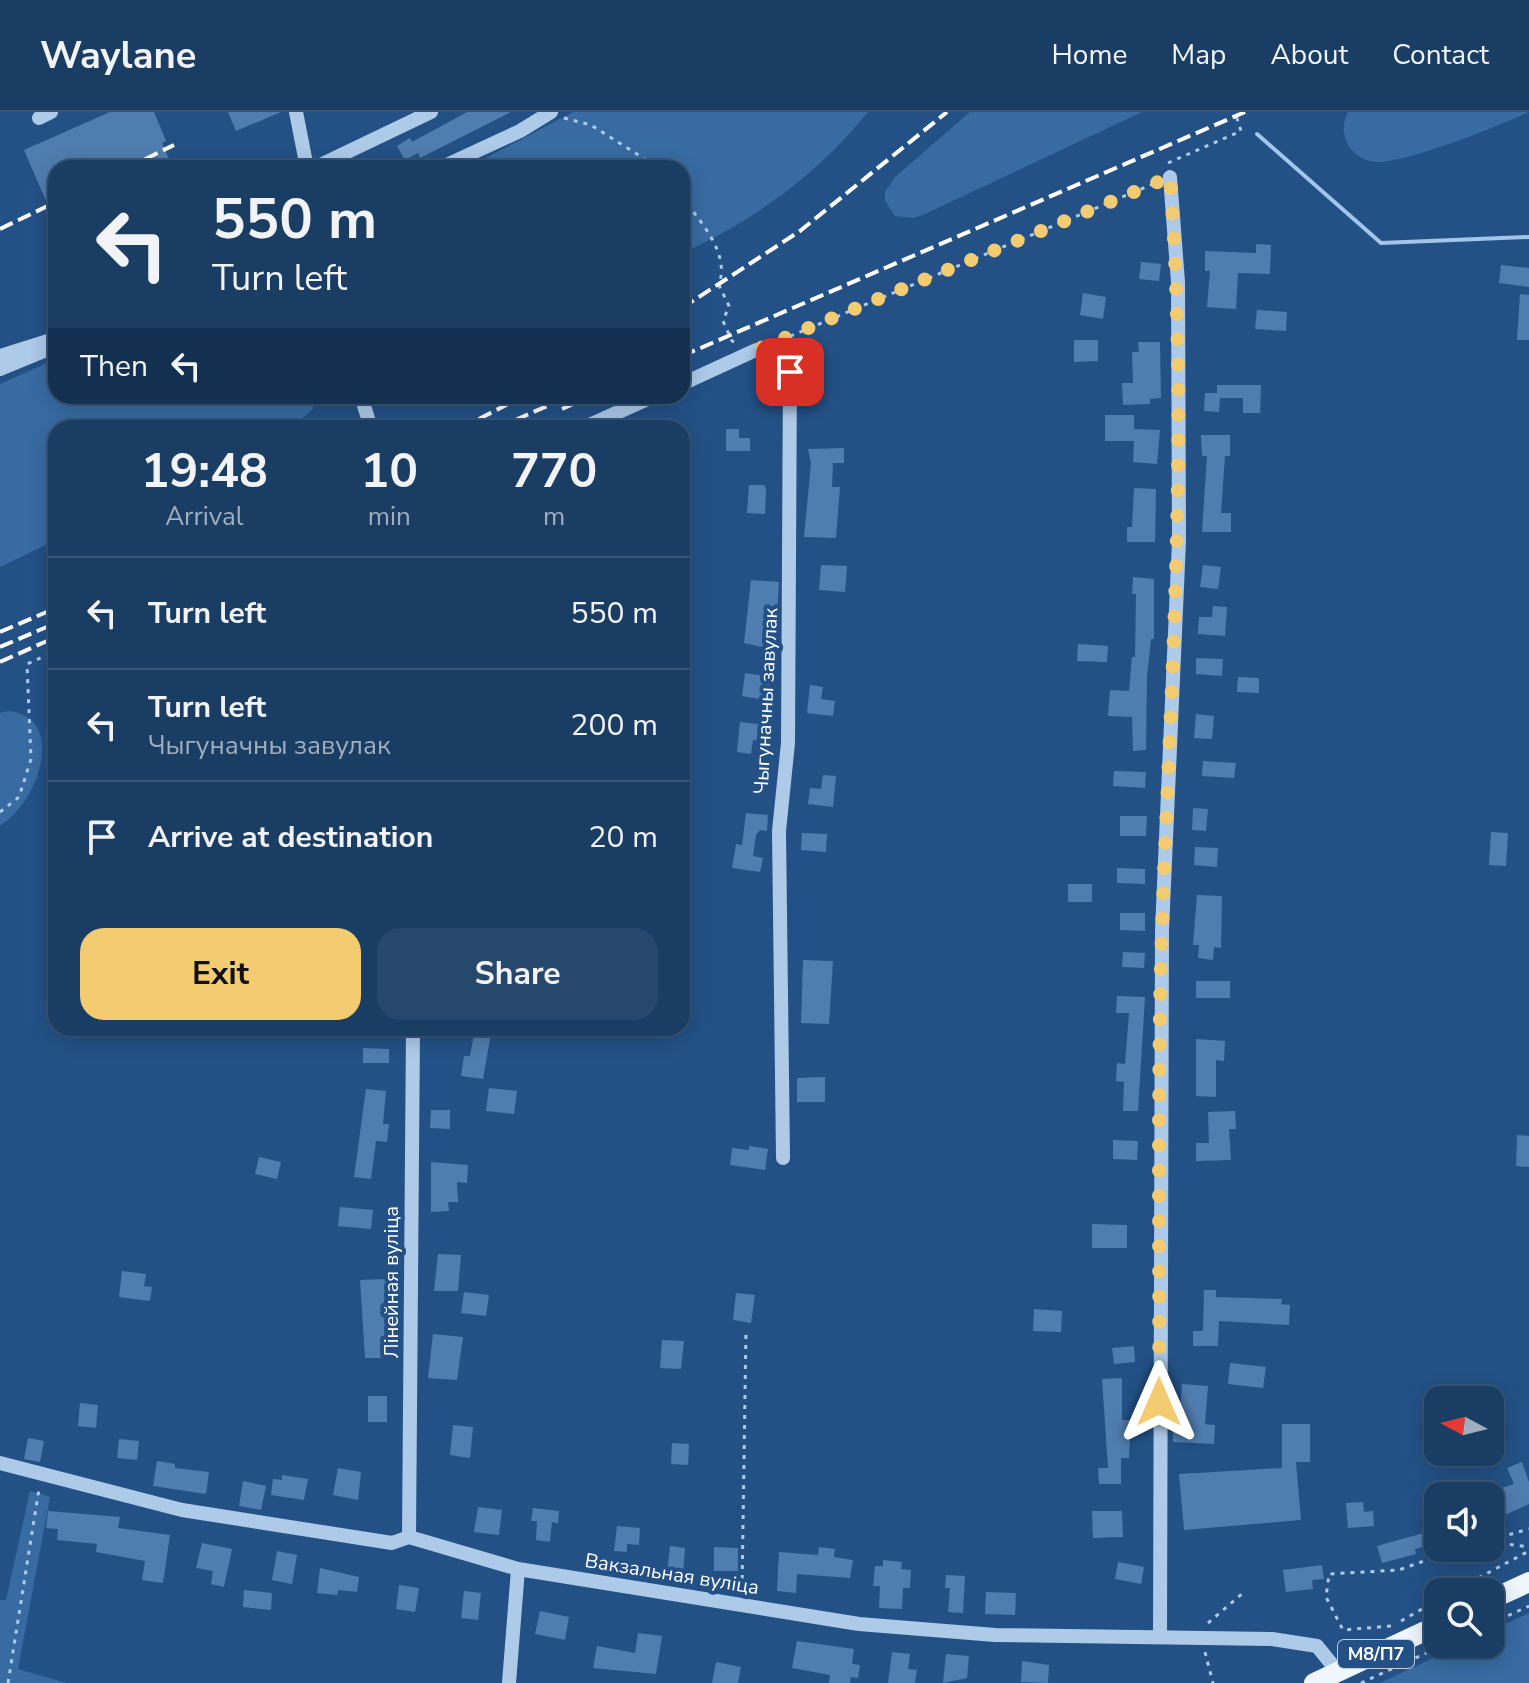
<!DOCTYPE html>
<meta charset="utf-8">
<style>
:root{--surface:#1a3d64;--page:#27486d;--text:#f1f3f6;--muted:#9faebf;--line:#385678;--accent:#f3cb71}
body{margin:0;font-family:"Nunito Sans",sans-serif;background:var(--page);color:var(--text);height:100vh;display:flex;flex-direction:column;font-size:30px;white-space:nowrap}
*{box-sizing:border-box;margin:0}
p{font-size:26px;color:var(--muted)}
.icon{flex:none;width:44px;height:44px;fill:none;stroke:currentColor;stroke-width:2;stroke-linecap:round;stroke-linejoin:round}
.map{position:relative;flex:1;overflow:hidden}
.drawer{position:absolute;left:48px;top:308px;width:642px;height:616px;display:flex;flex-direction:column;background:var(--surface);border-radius:24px;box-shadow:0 4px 20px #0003,0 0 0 2px var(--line)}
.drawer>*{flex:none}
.banner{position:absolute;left:48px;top:48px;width:642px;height:244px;border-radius:24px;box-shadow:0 4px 20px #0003,0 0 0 2px var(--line);background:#1a3d64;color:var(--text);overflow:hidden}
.needle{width:52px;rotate:277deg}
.tools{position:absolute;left:1424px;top:1274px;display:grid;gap:16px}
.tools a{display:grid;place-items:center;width:80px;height:80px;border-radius:16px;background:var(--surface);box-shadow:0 4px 20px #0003,0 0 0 2px var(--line);font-size:40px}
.pin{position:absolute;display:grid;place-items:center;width:68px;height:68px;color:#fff;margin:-34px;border-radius:16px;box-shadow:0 4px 12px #0006}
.me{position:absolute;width:88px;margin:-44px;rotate:0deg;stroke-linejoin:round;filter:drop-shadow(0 0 6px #0008)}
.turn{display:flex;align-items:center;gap:28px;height:168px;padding:0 32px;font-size:36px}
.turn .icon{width:104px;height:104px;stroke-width:2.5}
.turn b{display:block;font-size:56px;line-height:68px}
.then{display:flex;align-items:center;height:76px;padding:0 32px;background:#0003;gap:16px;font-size:30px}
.eta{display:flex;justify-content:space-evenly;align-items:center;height:136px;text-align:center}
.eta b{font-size:48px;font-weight:700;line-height:56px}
.cta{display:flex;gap:16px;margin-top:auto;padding:16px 32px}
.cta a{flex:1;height:92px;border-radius:24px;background:var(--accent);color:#111;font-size:32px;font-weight:700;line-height:92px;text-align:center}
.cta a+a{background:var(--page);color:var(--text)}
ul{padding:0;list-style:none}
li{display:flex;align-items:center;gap:24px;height:112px;padding:0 32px;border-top:2px solid var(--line)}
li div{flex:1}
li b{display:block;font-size:30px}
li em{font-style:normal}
header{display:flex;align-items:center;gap:48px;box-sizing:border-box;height:112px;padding:0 40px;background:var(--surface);border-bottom:2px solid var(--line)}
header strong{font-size:38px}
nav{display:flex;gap:44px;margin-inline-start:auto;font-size:28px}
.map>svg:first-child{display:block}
.green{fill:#386ba2}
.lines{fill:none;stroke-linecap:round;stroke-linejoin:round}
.stream{stroke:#a2c5ea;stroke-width:4}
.building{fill:#507daf}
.path{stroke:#adcae9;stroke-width:3;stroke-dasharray:4 6;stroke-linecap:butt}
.minor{stroke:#adcae9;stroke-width:14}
.major{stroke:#f0f6fe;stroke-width:20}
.rail{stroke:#fff;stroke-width:4;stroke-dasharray:14 6;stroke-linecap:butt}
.route{stroke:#f3cb71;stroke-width:14;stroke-dasharray:0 25.2}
.labels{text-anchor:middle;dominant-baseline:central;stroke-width:8;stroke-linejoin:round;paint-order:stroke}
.shield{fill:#235186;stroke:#bdcbdb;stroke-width:2}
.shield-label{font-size:18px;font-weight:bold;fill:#fff}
.street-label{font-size:20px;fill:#fff;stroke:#235186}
</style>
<header>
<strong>Waylane</strong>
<nav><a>Home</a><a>Map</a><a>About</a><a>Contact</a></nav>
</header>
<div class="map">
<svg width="1529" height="1571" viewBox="0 0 1529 1571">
<rect width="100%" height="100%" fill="#235186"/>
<path class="green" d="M573 0H868C819 61 753 110 682 141V56H467Z
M970 0H1142L925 102 913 106 895 104 885 89V80L895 65Z
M1348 0H1528C1500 14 1404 52 1375 50 1363 49 1351 41 1347 30 1342 19 1343 11 1348 0Z
M56 247V284H318L312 298 291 316H56V428L0 455V272Z
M8 599C69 605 37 693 0 713V601Z
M30 1379 50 1385 18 1557 66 1571H0V1488H6Z
M1529 1501V1571H1380L1463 1532H1490V1519Z"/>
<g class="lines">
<path class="stream" d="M1257 22 1381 131 1529 125"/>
</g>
<path class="building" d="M110 0H154L166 29 162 31 173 56H56V112L24 38Z
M228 0H281L236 19Z
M467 0H511L420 46 418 41 405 48 397 34 410 26 412 30Z
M1256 132 1271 133 1270 162 1238 161 1236 197 1207 195 1210 159H1205V139L1256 141Z
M1141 150 1161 152 1159 169 1139 167Z
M1501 153 1529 156V175L1499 171Z
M1083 181 1106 185 1103 207 1080 203Z
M1520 182 1529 183V228H1517Z
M1257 198 1287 200 1286 219 1255 217Z
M1074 228H1098V249L1074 250Z
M1138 230H1160L1161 286 1150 287V292L1123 293 1122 271H1133L1132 240H1139Z
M1217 273H1261L1260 301H1243V286H1220L1219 300 1204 299 1205 281H1217Z
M1105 303H1134V317L1160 318 1157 352 1133 350 1134 329H1105Z
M726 317H739V326H750V339H726Z
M1201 323H1230V344H1225L1221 401H1231V420H1202L1207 344H1202Z
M844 336V351H833L832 375H840L836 426 804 425 811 351 808 337Z
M749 373H764L766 377 765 402 747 401Z
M1134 376 1156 377 1155 430H1127V415H1132Z
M821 453 847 454 845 480 819 478Z
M1203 453 1221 455 1218 477 1200 475Z
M1133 465 1154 467V527H1151L1147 565 1146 638 1133 639 1132 605 1108 604 1110 578 1129 579 1132 545H1135L1136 482H1132Z
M751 468 779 470 775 538 744 531Z
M1213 494 1227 495 1225 524 1198 522 1199 505H1212Z
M1078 532 1108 534 1107 550 1077 549Z
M1196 546 1223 547 1222 564 1196 562Z
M745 561 770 565 766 588 742 584Z
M1238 565 1259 566V581L1237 580Z
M810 573 823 575 821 587 835 589 833 604 807 601Z
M1196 602 1214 604 1212 627 1194 626Z
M740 610 767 613 765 629 753 628 751 642 737 640Z
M1203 649 1236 651 1234 666 1202 664Z
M1114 659 1146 660 1145 676 1113 674Z
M823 663 836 664 833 695 808 692 810 676 821 677Z
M1193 696 1208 697 1206 719 1192 718Z
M746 701 768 703 767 719 760 718 756 723 753 744 763 746 760 760 732 756 736 732 742 733Z
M1120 704H1147L1146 724H1120Z
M1491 720 1508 721 1506 754 1489 753Z
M802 721 827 722 826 740 801 738Z
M1195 735 1218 736 1217 755 1194 753Z
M1117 756 1145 757V772L1117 771Z
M1068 772H1092V790H1068Z
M1197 783 1222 784 1221 836 1214 835 1213 848 1198 846 1199 833H1193Z
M1120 801H1145V819L1120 818Z
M1123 840 1145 841 1144 856 1122 855Z
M803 848 833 849 829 912 801 911Z
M1196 869H1230V886H1196Z
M1117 884 1145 885 1138 999H1123L1124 970 1116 969 1117 951 1125 952 1129 901H1116Z
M475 916H492L483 967 461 964 464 944H470Z
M1196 927 1225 929 1224 949 1216 948V985L1196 984Z
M363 936 389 937V951H363Z
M825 965V990H797V966Z
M489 976 517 979 514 1002 486 999Z
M366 977 386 979 383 1012H389L387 1030 376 1029 371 1067 354 1065Z
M431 998H450V1017L430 1016Z
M1235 999 1236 1017H1229L1231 1048 1196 1049V1031H1209L1208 1000Z
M1517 1023 1529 1024V1055L1516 1054Z
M1113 1028 1138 1029 1137 1048 1113 1047Z
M749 1034 768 1037 765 1058 730 1053 732 1036 749 1038Z
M259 1045 281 1050 277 1067 255 1062Z
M431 1050 468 1053 467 1071 457 1070 458 1090H448L449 1099 431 1100Z
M340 1095 373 1098 371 1117 338 1114Z
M1092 1112 1127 1113V1136H1092Z
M438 1142 461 1143 458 1179H434Z
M122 1159 146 1162 144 1174 152 1175 150 1189 119 1185Z
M386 1167 390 1240H385V1246H365L360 1168Z
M1204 1178H1216V1185L1282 1187 1281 1192 1290 1193 1289 1213 1219 1209 1218 1234H1193V1219H1203Z
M464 1180 489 1183 486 1204 461 1201Z
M736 1181 755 1183 751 1211 733 1208Z
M1034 1197 1062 1199 1061 1220 1033 1219Z
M433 1222 463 1225 457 1268 428 1266Z
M662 1228 684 1229 681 1257 660 1256Z
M1134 1234 1135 1250 1114 1252 1112 1236Z
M1230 1251 1266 1255 1263 1276 1228 1272Z
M1122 1266V1308H1138V1324H1130L1129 1346H1121V1372H1099L1098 1356H1108L1102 1267Z
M1182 1272 1208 1274 1205 1312 1215 1313 1214 1332 1173 1330V1311H1179Z
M368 1284H387V1310H368Z
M80 1291 98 1293 96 1316 78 1314Z
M1282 1312H1310V1350H1296L1301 1408 1184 1418 1179 1362 1282 1356Z
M453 1313 473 1315 470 1346 450 1343Z
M28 1326 44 1329 40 1350 24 1347Z
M119 1327 139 1329 137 1348 117 1346Z
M672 1331 689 1332 688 1353 671 1352Z
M157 1349 175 1352V1356L209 1360 206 1382 153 1374Z
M1522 1350 1529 1370V1392L1492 1409 1490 1380 1514 1372 1507 1356Z
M338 1356 361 1360 358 1388 333 1383Z
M282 1363 308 1367 304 1388 271 1383 273 1367 282 1368Z
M243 1369 266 1374 261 1398 239 1394Z
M1363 1390 1364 1400 1373 1399 1374 1414 1348 1416 1346 1391Z
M478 1395 502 1398 499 1423 474 1420Z
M533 1396 559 1399 558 1411 552 1410 550 1430 536 1428 537 1409H531Z
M48 1399 120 1405 118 1416 170 1423 163 1471 142 1468 145 1449 96 1440 97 1432 57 1428 58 1417 46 1416Z
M1092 1399H1122L1123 1425 1093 1426Z
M617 1414 640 1416 639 1433 627 1432V1440L614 1439Z
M1438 1417V1431L1415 1437 1416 1442 1382 1451 1377 1434Z
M202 1431 232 1437 224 1475 211 1472 213 1459 196 1456Z
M670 1434 685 1436 683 1462 667 1461Z
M714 1435 738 1436V1459H714Z
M819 1435 835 1437 834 1445 853 1448 850 1466 797 1462 796 1481 777 1479 779 1440 818 1443Z
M277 1439 297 1443 292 1472 272 1468Z
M883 1448 902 1450 901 1457 911 1458 910 1476H903L902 1497 879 1496 880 1474H873L875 1454H883Z
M1118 1450 1144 1455 1141 1472 1115 1467Z
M1322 1453 1324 1467 1312 1468 1313 1477 1286 1480 1283 1458Z
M320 1456 359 1465 357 1480 338 1478 337 1483 317 1481Z
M946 1463 965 1464 963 1501 948 1500 950 1476H945Z
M399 1473 419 1476 415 1500 396 1497Z
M244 1478 272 1481 271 1498 243 1495Z
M464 1479 481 1481 478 1508 461 1506Z
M986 1480 1016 1481 1015 1503 985 1502Z
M540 1499 569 1505 565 1528 535 1522Z
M638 1521 662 1524 656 1562 593 1556 597 1534 635 1541Z
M797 1529 854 1537 852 1552 860 1553 858 1566 851 1565 850 1571H829L830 1563 792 1556Z
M892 1540 910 1542 908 1557 917 1558 915 1571H888Z
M946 1542 969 1544 967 1566 943 1571Z
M1022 1549 1049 1553 1048 1571 1021 1570Z
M716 1550 741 1555 738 1571H712Z"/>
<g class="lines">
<path class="path" d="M564 6 591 13 659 56
M1168 51 1241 19 1235 0
M682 84C700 111 730 139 719 173L729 194 723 209 732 229 737 231
M781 228 1158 70
M0 700 19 685 31 647 27 552 56 539
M1490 1428 1529 1417
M1490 1430 1529 1435
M742 1477 746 1218
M1452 1480 1529 1439
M1401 1509 1438 1488
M1208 1511 1243 1481
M1490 1512 1529 1494
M1391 1514 1343 1518 1326 1485 1329 1462 1399 1458 1460 1436
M1205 1540 1213 1571
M8 1571 39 1377
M1361 1571 1446 1532"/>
<path class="minor" d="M296 0 307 56
M39 6 51 0
M314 56 431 0
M440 56 520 19 551 0
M0 244 48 229
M0 257 56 234
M682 272 756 238 773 239 790 260 788 631 779 719 783 1046
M361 284 371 316
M583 316 654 284
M0 1351 182 1398 392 1431 409 1425 518 1457 859 1512 995 1523 1272 1527 1317 1534 1338 1560
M409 1425 413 916
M1160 1523 1162 818 1179 429 1178 170 1170 65
M509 1571 518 1457"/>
<path class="major" d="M1490 1488 1529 1470
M1314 1571 1438 1513"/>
<path class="rail" d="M127 56 174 33
M0 117 56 90
M682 196 800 119 947 0
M682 244 1245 0
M562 297 591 284
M461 316 524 284
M497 316 570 284
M0 520 56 496
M0 535 56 511
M0 550 56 525"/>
</g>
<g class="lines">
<path class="route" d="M790 260 773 239 756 238 1170 65C1189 315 1171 565 1162 816 1157 974 1160 1132 1159 1290"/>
</g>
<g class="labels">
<rect class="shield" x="1338" y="1528" width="76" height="28" rx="6"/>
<g class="shield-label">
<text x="1376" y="1542">М8/П7</text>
</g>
<g class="street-label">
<text transform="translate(766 589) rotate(-87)">Чыгуначны завулак</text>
<text transform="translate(391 1170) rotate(-90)">Лінейная вуліца</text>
<text transform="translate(672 1462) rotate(9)">Вакзальная вуліца</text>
</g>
</g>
</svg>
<div class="tools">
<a><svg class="needle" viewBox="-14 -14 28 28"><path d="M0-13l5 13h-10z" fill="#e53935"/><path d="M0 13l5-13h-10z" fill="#9faebf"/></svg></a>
<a><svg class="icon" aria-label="sound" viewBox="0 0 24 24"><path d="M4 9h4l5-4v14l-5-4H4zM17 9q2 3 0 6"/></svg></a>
<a><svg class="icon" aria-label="search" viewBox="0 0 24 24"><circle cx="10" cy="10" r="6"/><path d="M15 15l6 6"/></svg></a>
</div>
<div class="pin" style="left:790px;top:260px;background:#d93025"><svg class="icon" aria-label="arrive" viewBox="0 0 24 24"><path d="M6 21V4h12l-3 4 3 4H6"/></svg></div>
<svg class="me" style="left:1159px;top:1290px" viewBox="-20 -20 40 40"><path d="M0-17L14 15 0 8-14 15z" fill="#f3cb71" stroke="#fff" stroke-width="4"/></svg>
<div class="banner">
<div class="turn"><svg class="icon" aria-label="left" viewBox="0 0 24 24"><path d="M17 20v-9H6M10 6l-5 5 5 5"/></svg><div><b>550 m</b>Turn left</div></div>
<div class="then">Then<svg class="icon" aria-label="left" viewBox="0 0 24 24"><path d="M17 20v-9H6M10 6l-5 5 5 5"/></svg></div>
</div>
<section class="drawer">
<div class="eta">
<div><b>19:48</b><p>Arrival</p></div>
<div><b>10</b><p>min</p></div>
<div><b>770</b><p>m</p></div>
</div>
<ul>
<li><svg class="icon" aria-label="left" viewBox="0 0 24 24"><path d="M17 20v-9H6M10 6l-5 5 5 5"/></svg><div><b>Turn left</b></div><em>550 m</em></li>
<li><svg class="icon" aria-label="left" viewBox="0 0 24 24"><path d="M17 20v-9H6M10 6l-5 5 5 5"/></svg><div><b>Turn left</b><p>Чыгуначны завулак</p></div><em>200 m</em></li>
<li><svg class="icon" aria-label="arrive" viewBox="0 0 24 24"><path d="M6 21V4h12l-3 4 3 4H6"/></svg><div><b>Arrive at destination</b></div><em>20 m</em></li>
</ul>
<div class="cta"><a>Exit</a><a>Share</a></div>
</section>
</div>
